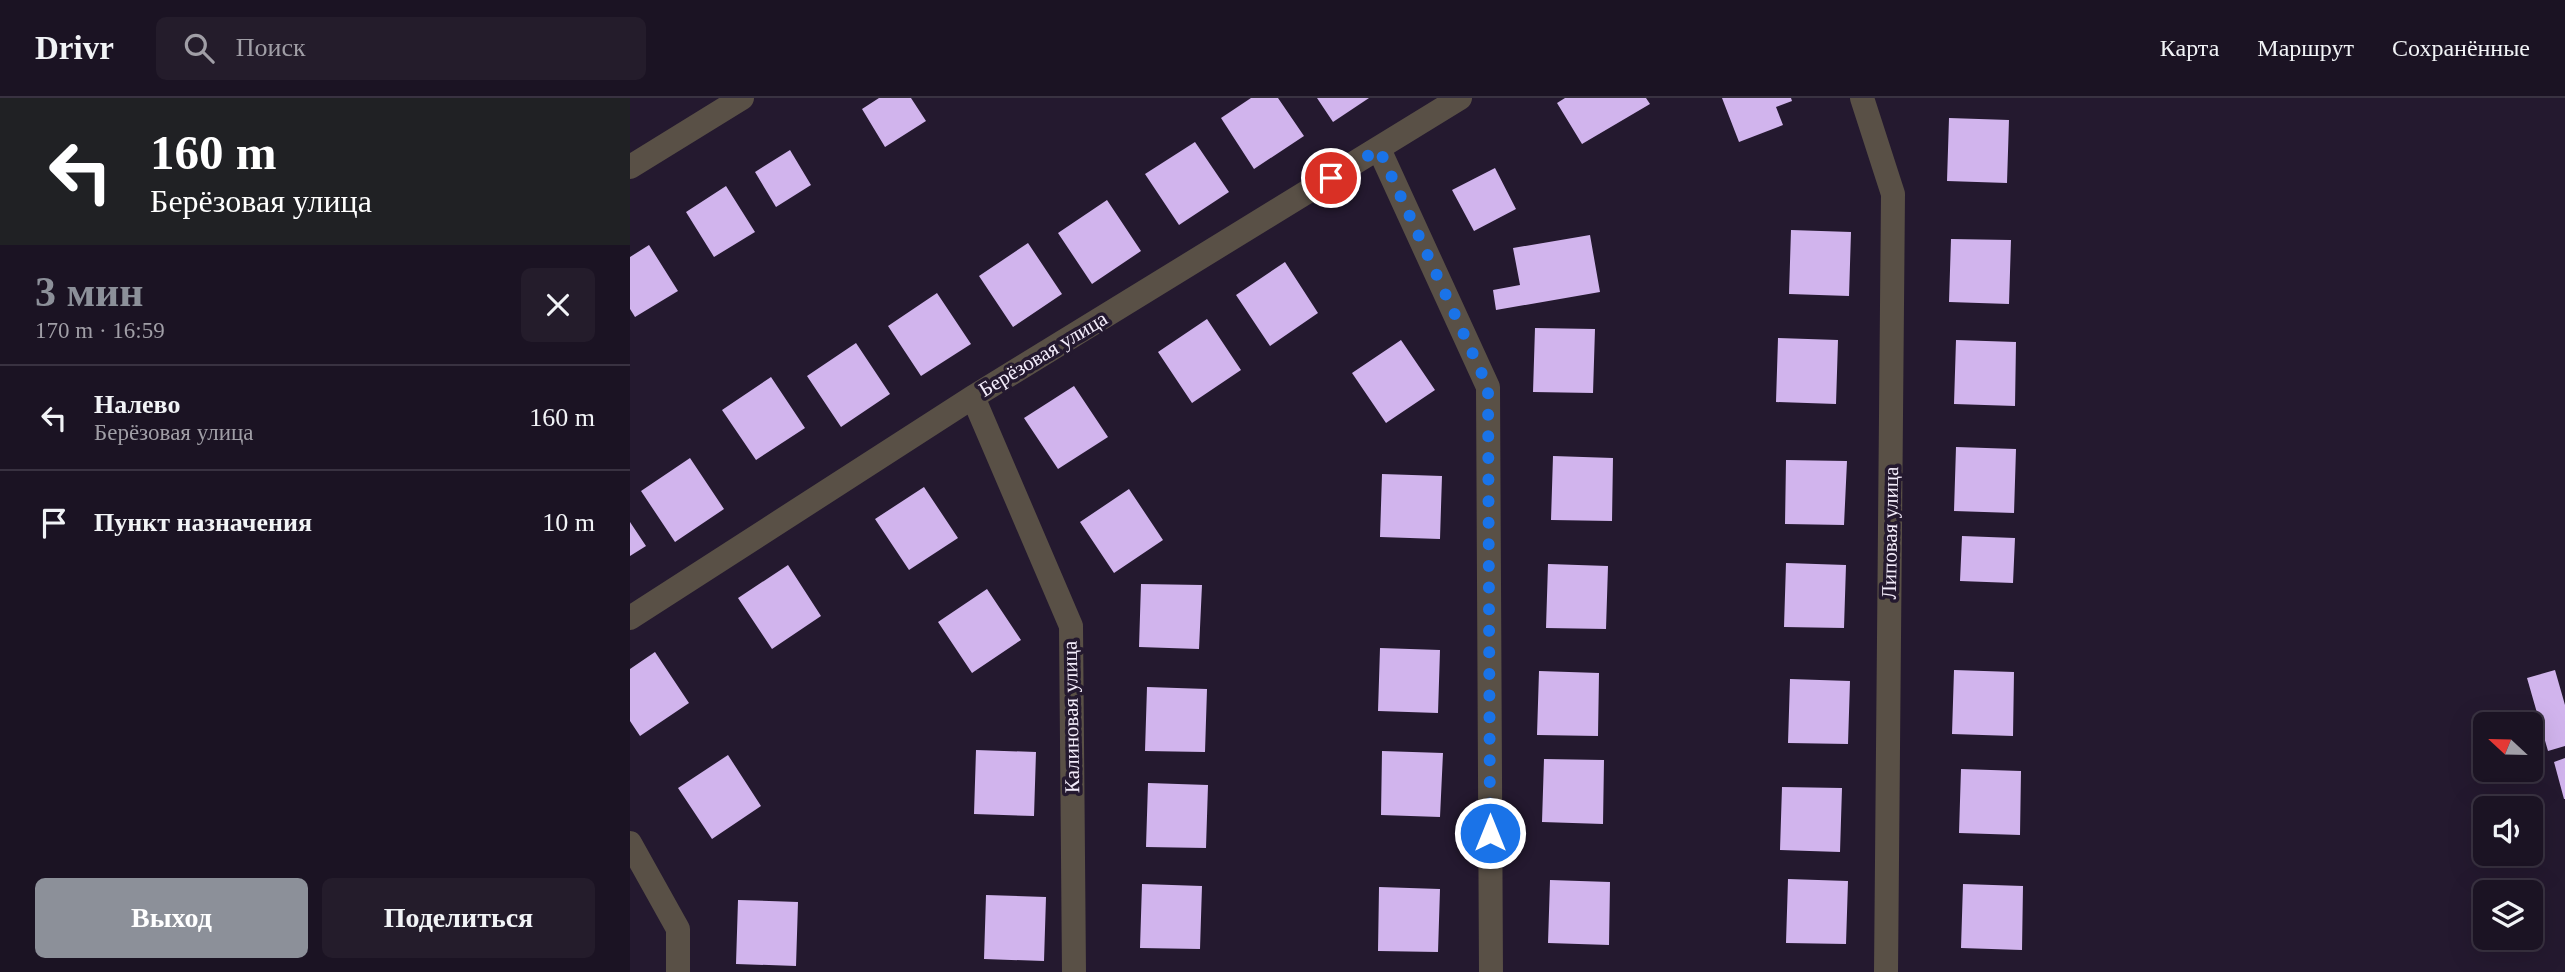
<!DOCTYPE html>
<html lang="ru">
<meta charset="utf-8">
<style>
:root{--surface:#1b1323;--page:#241c2b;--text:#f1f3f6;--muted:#a09ea6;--line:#393241;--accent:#8c9099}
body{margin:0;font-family:"Times New Roman",serif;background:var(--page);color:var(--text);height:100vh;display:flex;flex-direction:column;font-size:26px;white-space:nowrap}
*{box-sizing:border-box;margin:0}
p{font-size:23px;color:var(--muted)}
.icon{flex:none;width:38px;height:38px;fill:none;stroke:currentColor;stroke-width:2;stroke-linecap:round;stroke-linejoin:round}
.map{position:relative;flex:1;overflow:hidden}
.details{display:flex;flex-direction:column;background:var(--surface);width:630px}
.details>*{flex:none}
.hud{background:#202124;color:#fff;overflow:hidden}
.needle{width:46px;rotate:292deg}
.fabs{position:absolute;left:1843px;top:614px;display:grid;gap:14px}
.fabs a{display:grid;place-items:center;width:70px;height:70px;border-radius:10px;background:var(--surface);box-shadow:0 7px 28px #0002,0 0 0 2px var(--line);font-size:35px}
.pin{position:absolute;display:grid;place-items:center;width:60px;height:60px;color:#fff;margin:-30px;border:4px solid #fff;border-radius:50%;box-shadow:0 2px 7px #0007}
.me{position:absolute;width:77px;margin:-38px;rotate:0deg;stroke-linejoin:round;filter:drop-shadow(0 0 5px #0008)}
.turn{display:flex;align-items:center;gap:24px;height:147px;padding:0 35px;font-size:32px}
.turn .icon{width:91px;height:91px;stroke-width:2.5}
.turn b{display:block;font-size:49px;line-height:60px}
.round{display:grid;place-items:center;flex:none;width:74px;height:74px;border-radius:10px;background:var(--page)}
.summary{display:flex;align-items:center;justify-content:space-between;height:119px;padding:0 35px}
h1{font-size:42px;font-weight:700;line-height:52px;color:var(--accent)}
.primary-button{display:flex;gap:14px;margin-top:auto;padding:14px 35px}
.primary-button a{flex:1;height:80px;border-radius:10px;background:var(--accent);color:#fff;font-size:28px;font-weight:700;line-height:80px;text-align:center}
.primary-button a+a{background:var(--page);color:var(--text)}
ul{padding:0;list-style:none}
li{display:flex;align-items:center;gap:21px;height:105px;padding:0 35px;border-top:2px solid var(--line)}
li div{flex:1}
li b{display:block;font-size:26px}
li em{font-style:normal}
header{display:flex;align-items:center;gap:42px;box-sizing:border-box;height:98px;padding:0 35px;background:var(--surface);border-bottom:2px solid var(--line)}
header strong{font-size:33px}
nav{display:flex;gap:38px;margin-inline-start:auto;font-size:24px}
.search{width:490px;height:63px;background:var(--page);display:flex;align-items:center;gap:18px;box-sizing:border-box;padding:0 24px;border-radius:10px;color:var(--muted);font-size:26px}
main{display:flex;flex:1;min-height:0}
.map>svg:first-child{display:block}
.building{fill:#d1b4ed}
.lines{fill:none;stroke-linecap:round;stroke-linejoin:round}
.minor{stroke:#595046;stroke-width:24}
.route{stroke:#1a73e8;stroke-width:12;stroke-dasharray:0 21.6}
.labels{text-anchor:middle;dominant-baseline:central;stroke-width:7;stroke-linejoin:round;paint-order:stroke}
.street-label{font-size:21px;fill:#f4edfc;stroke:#24192f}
</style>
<header>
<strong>Drivr</strong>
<div class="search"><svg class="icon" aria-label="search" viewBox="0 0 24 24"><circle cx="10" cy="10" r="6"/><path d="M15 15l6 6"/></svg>Поиск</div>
<nav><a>Карта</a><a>Маршрут</a><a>Сохранённые</a></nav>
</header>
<main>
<section class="details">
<div class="hud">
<div class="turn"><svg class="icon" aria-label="left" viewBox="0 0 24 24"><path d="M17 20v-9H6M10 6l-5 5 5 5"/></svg><div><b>160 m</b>Берёзовая улица</div></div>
</div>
<div class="summary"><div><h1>3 мин</h1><p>170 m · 16:59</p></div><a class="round"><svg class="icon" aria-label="close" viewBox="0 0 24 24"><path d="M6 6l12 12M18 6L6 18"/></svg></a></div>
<ul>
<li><svg class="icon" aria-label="left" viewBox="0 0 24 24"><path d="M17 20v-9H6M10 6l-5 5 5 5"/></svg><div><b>Налево</b><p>Берёзовая улица</p></div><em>160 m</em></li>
<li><svg class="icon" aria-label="arrive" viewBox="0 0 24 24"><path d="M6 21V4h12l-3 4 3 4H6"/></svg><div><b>Пункт назначения</b></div><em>10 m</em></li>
</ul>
<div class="primary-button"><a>Выход</a><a>Поделиться</a></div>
</section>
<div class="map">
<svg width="1935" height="874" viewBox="0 0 1935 874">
<rect width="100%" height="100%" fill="#24192f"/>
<path class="building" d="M249 0H281L296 23 255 49 232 11Z
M621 0H648L674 38 624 71 591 20Z
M687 0H739L703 24Z
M935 0H1016L1020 6 952 46 927 5Z
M1092 0H1161L1162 3 1146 9 1153 27 1109 44Z
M1319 20 1379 22 1377 85 1317 83Z
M565 44 599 94 549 127 515 76Z
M160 52 181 87 146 109 125 74Z
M865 70 886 111 844 133 822 92Z
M96 88 125 134 84 159 56 114Z
M477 102 511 153 462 186 428 135Z
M1161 132 1221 134 1219 198 1159 196Z
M960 137 970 194 866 212 863 192 890 187 883 150Z
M1321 141 1381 142 1379 206 1319 204Z
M398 145 432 196 383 229 349 178Z
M19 147 48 193 5 219 0 211V159Z
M655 164 688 215 640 248 606 197Z
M307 195 341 246 291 278 258 228Z
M577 221 611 272 562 305 528 254Z
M905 230 965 231 963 295 903 294Z
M1148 240 1208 242 1206 306 1146 304Z
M771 242 805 292 756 325 722 275Z
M1326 242 1386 244 1385 308 1324 306Z
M226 245 260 296 211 329 177 278Z
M141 279 175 330 126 362 92 312Z
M444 288 478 339 428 371 394 320Z
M1326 349 1386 351 1384 415 1324 413Z
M923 358 983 360 982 423 921 422Z
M60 360 94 411 45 444 11 393Z
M1156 362 1217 363 1214 427 1155 426Z
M752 376 812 378 810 441 750 439Z
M294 389 328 440 279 472 245 421Z
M499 391 533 442 484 475 450 424Z
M0 424 16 448 0 458Z
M1332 438 1385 440 1383 485 1330 483Z
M1156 465 1216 467 1214 530 1154 529Z
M918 466 978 468 976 531 916 530Z
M158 467 191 518 142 551 108 500Z
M511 486 572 487 569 551 509 549Z
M357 491 391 542 342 575 308 524Z
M750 550 810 552 808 615 748 613Z
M25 554 59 605 10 638 0 623V571Z
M1324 572 1384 574 1383 638 1322 636Z
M1925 572 1935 607V648L1918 653 1897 580Z
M909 573 969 575 968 638 907 637Z
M1160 581 1220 583 1218 646 1158 645Z
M517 589 577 591 575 654 515 653Z
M346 652 406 654 404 718 344 716Z
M752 653 813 655 810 719 751 717Z
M98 657 131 708 82 741 48 690Z
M1935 660V701H1934L1924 664Z
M914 661 974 662 973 726 912 724Z
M1331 671 1391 673 1390 737 1329 735Z
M518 685 578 687 576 750 516 749Z
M1152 689 1212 690 1210 754 1150 752Z
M1158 781 1218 783 1216 846 1156 845Z
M920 782 980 784 979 847 918 845Z
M512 786 572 788 570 851 510 850Z
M1333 786 1393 788 1392 852 1331 850Z
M749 789 810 791 808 854 748 853Z
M356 797 416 799 414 863 354 861Z
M108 802 168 804 166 868 106 866Z"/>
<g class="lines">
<path class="minor" d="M1232 0 1263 96 1256 874
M749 51 858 289 861 874
M0 69 112 0
M343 299 441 528 444 874
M0 520 343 299 830 0
M0 745 48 831V874"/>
</g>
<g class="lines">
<path class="route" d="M701 80 749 51 858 289 860 735"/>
</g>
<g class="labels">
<g class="street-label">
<text transform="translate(413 256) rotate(-31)">Берёзовая улица</text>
<text transform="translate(1260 435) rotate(-89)">Липовая улица</text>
<text transform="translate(441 619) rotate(-91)">Калиновая улица</text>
</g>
</g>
</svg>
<div class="fabs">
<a><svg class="needle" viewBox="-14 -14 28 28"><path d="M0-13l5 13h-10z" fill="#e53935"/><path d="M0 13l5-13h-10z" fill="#a09ea6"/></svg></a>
<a><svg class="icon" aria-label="sound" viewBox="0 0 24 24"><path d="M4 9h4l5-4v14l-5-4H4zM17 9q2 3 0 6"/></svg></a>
<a><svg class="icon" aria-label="layers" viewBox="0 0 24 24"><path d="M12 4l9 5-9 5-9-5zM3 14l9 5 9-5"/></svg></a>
</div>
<div class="pin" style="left:701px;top:80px;background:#d93025"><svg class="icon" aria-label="arrive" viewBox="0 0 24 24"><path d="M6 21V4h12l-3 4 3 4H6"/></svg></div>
<svg class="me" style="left:860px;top:735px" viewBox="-20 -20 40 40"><circle r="17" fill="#1a73e8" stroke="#fff" stroke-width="3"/><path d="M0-11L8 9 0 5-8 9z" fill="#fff"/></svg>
</div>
</main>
